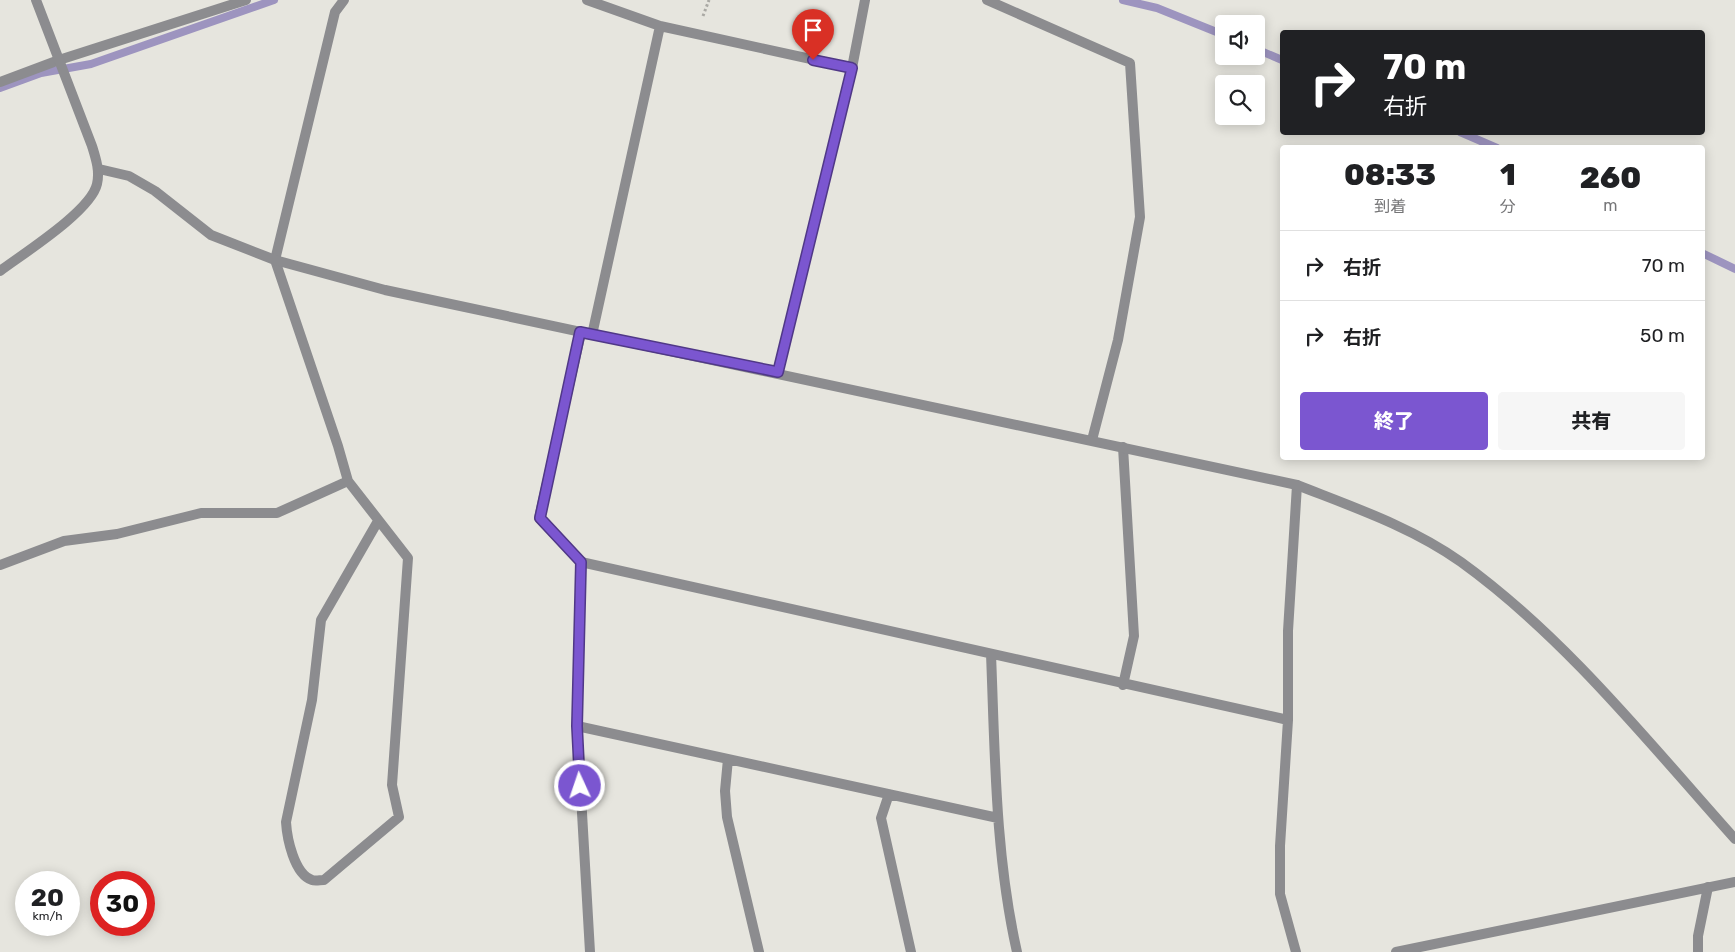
<!DOCTYPE html>
<html lang="ja">
<meta charset="utf-8">
<style>
:root{--surface:#fff;--page:#f6f6f6;--text:#202124;--muted:#757577;--line:#e0e0e0;--accent:#7b56d0}
body{margin:0;font-family:Rubik,"Noto Sans JP",sans-serif;background:var(--page);color:var(--text);height:100vh;display:flex;flex-direction:column;font-size:19px;white-space:nowrap}
*{box-sizing:border-box;margin:0}
p{font-size:16px;color:var(--muted)}
.icon{flex:none;width:28px;height:28px;fill:none;stroke:currentColor;stroke-width:2;stroke-linecap:round;stroke-linejoin:round}
.map{position:relative;flex:1;overflow:hidden}
.panel{position:absolute;left:1280px;top:145px;width:425px;height:315px;display:flex;flex-direction:column;background:var(--surface);border-radius:5px;box-shadow:0 2px 12px #0003}
.panel>*{flex:none}
.hud{position:absolute;left:1280px;top:30px;width:425px;height:105px;border-radius:5px;box-shadow:0 2px 12px #0003;background:#202124;color:#fff;overflow:hidden}
.tools{position:absolute;left:1215px;top:15px;display:grid;gap:10px}
.tools a{display:grid;place-items:center;width:50px;height:50px;border-radius:5px;background:var(--surface);box-shadow:0 2px 12px #0003;font-size:25px}
.speed{position:absolute;left:15px;top:871px;display:flex;gap:10px;font-size:25px;font-weight:700;text-align:center}
.speed>*{display:grid;place-content:center;width:65px;height:65px;border-radius:50%;background:var(--surface);box-shadow:0 2px 12px #0003;line-height:1}
.speed small{font-size:12px;font-weight:400}
.speed .limit{border:8px solid #d22;background:#fff;color:#111}
.pin{position:absolute;display:grid;place-items:center;width:42px;height:42px;color:#fff;margin:-51px -21px;border-radius:50% 50% 50% 0;rotate:-45deg;box-shadow:0 0 5px #0007}
.pin .icon{rotate:45deg}
.me{position:absolute;width:55px;margin:-28px;rotate:357deg;stroke-linejoin:round;filter:drop-shadow(0 0 4px #0008)}
.turn{display:flex;align-items:center;gap:18px;height:105px;padding:0 20px;font-size:22px}
.turn .icon{width:65px;height:65px;stroke-width:2.5}
.turn b{display:block;font-size:35px;line-height:42px}
.eta{display:flex;justify-content:space-evenly;align-items:center;height:85px;text-align:center}
.eta b{font-size:30px;font-weight:800;line-height:35px}
.action{display:flex;gap:10px;margin-top:auto;padding:10px 20px}
.action a{flex:1;height:58px;border-radius:5px;background:var(--accent);color:#fff;font-size:20px;font-weight:800;line-height:58px;text-align:center}
.action a+a{background:var(--page);color:var(--text)}
ul{padding:0;list-style:none}
li{display:flex;align-items:center;gap:15px;height:70px;padding:0 20px;border-top:1px solid var(--line)}
li div{flex:1}
li b{display:block;font-size:19px}
li em{font-style:normal}
.map>svg:first-child{display:block}
.lines{fill:none;stroke-linecap:round;stroke-linejoin:round}
.stream{stroke:#9d94bf;stroke-width:8}
.path{stroke:#aaa9a4;stroke-width:3;stroke-dasharray:2.5 2.5;stroke-linecap:butt}
.minor{stroke:#8c8c8f;stroke-width:10}
.tertiary{stroke:#8c8c8f;stroke-width:10}
.route-casing{stroke:#503887;stroke-width:12}
.route{stroke:#7b56d0;stroke-width:9}
</style>
<div class="map">
<svg width="1735" height="952" viewBox="0 0 1735 952">
<rect width="100%" height="100%" fill="#e6e5de"/>
<g class="lines">
<path class="stream" d="M1123 0 1157 8 1224 35
M1256 49 1282 60
M0 88 41 73 91 64 274 0
M1460 132 1497 148
M1702 253 1735 269"/>
<path class="path" d="M703 16 709 0"/>
<path class="minor" d="M587 0 660 26 852 68
M987 0 1130 63 1140 217 1118 340 1092 440
M0 82 59 60 246 0
M581 333 539 518 581 562 1288 720
M592 335 660 26
M778 372 852 68 865 0
M1123 447 1134 636 1123 685
M348 481 408 558 392 785 399 817 324 880C320 880 315 881 312 880 294 874 287 838 286 822L312 700 321 620 378 521
M581 562 577 726 590 952
M0 565 64 541 117 534 201 513H277L348 481 338 446 275 260 335 12 344 0
M991 654C995 753 995 855 1017 952
M577 726 998 818
M728 759 725 791 727 817 759 952
M889 794 881 818 911 952
M1296 952 1280 894V846L1288 720V631L1297 485
M1698 952V936L1708 887"/>
<path class="tertiary" d="M99 169 129 176 155 191 211 235 275 260 385 290 1297 485C1353 507 1412 527 1461 562 1565 637 1650 744 1735 839
M0 271C24 253 91 211 97 184 100 171 96 159 92 146L36 0
M1396 952 1735 882"/>
</g>
<g class="lines">
<g class="route-casing">
<path id="route" d="M580 786 577 726 581 562 540 518 580 332 778 372 852 68 813 60"/>
</g>
<use href="#route" class="route"/>
</g>
</svg>
<div class="tools">
<a><svg class="icon" aria-label="sound" viewBox="0 0 24 24"><path d="M4 9h4l5-4v14l-5-4H4zM17 9q2 3 0 6"/></svg></a>
<a><svg class="icon" aria-label="search" viewBox="0 0 24 24"><circle cx="10" cy="10" r="6"/><path d="M15 15l6 6"/></svg></a>
</div>
<div class="speed"><div>20<small>km/h</small></div><div class="limit">30</div></div>
<div class="pin" style="left:813px;top:60px;background:#d93025"><svg class="icon" aria-label="arrive" viewBox="0 0 24 24"><path d="M6 21V4h12l-3 4 3 4H6"/></svg></div>
<svg class="me" style="left:580px;top:786px" viewBox="-20 -20 40 40"><circle r="17" fill="#7b56d0" stroke="#fff" stroke-width="3"/><path d="M0-11L8 9 0 5-8 9z" fill="#fff"/></svg>
<div class="hud">
<div class="turn"><svg class="icon" aria-label="right" viewBox="0 0 24 24"><path d="M7 20v-9h11M14 6l5 5-5 5"/></svg><div><b>70 m</b>右折</div></div>
</div>
<section class="panel">
<div class="eta">
<div><b>08:33</b><p>到着</p></div>
<div><b>1</b><p>分</p></div>
<div><b>260</b><p>m</p></div>
</div>
<ul>
<li><svg class="icon" aria-label="right" viewBox="0 0 24 24"><path d="M7 20v-9h11M14 6l5 5-5 5"/></svg><div><b>右折</b></div><em>70 m</em></li>
<li><svg class="icon" aria-label="right" viewBox="0 0 24 24"><path d="M7 20v-9h11M14 6l5 5-5 5"/></svg><div><b>右折</b></div><em>50 m</em></li>
</ul>
<div class="action"><a>終了</a><a>共有</a></div>
</section>
</div>
